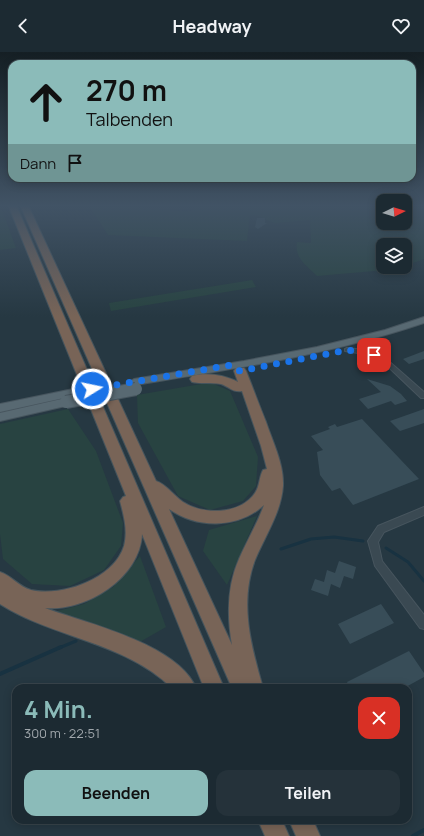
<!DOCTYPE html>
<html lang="de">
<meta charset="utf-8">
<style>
:root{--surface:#1c2a32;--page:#25323a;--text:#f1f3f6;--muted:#a0a7ac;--line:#3a464d;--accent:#8bbbb9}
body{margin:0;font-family:Manrope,sans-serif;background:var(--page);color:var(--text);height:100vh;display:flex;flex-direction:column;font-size:15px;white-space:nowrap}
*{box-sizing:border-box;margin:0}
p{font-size:13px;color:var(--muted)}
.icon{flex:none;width:22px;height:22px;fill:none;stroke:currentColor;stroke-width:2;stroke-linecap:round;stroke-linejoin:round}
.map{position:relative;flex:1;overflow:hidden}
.details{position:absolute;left:12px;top:632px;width:400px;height:140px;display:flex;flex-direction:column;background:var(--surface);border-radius:12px;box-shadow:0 2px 10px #0003,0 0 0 1px var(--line)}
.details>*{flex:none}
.top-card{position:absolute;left:8px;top:8px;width:408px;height:122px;border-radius:12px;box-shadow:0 2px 10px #0003,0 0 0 1px var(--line);background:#8bbbb9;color:#111;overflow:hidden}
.needle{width:26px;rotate:85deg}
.buttons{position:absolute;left:376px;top:142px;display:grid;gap:8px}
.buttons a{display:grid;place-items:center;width:36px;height:36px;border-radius:8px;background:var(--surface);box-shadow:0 2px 10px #0003,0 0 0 1px var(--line);font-size:20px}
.pin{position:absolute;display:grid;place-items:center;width:34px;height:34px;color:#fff;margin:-17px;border-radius:8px;box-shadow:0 2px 6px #0006}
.me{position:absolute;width:44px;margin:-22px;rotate:80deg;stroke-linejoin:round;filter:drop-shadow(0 0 3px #0008)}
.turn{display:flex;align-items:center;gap:14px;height:84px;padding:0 12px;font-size:18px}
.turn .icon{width:52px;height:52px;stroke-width:2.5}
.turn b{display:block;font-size:28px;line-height:34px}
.then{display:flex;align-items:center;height:38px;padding:0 12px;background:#0003;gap:8px;font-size:15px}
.round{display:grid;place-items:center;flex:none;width:42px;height:42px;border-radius:12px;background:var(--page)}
.head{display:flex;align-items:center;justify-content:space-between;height:68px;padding:0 12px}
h1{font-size:24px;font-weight:700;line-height:30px;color:var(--accent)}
.button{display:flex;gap:8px;margin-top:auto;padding:8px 12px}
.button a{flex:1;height:46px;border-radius:12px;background:var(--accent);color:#111;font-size:16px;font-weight:700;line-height:46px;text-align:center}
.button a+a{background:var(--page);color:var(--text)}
header{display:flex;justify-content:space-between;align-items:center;height:52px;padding:0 12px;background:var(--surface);font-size:18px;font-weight:700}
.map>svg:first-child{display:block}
.green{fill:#284341}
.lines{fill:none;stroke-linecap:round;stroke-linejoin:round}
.stream-far1{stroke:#183241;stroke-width:3}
.stream{stroke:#183241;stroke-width:4}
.building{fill:#384d58}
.street-casing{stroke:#47555e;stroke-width:2}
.primary-casing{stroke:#47555e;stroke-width:2}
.highway-casing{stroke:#45545c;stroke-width:2}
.street{fill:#3a4952;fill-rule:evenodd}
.primary{fill:#586972;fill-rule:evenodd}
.highway{fill:#786457;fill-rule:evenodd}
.primary-bridge-casing{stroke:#47555e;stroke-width:14;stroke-linecap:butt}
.primary-bridge{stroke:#586972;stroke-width:12}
.route{stroke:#1a73e8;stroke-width:7;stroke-dasharray:0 12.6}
</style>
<header><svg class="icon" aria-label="back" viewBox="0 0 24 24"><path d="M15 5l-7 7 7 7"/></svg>Headway<svg class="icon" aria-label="heart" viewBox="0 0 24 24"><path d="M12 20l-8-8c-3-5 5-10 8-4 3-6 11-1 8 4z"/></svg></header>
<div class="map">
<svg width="424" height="784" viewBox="0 0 424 784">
<rect width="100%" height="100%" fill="#263842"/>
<path class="green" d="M0 155H1L16 196 0 198Z
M90 155H135L190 160 195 155H383V171H405V155H424V207L405 214V193H383V215H403L397 217 317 224C307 214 294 206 297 190L311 191 310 168 276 171C265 169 263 163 250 163L247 189 108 183Z
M252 228 256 235 111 259 109 251Z
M207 331 214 332 230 339 258 405 256 434 243 449 210 458 178 444 138 371 137 343Z
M68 357 96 399 123 471 121 494 104 518 70 534 32 532 3 507 0 482V372Z
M257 464 227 533 203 499 209 478Z
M140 504 166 575 138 591 50 561 84 552 113 535Z"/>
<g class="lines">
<path class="stream-far1" d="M386 496 408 510 424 529
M281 497 311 487 334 485 363 489
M59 596 76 589"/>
<path class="stream" d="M0 622 61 595
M413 784 424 778"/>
</g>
<path class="building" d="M257 166H265V171H267L258 177 255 175Z
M424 299V307L409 312 403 307Z
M367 327 390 334 401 342 407 349 395 353 391 349 368 357 359 347 381 340Z
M424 357V371L400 379 390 369Z
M362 367 419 427 353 453 340 436 332 439 320 423 317 400 323 398 311 384 330 377 328 375 335 372 337 375Z
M339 509 356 515 353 527 344 524 340 536 331 532 328 544 311 538 315 527 324 530 327 518 335 521Z
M381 552 394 571 350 592 338 572Z
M409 599 424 621V625L404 636H350L347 630Z"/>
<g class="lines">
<g class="street-casing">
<path id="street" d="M347 296 365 298 384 305 424 340V346H421L380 307 364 302 345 299V297Z
M424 455V463L384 480 378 490 382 509 424 563V577L420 576 375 514 368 489 378 474Z"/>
</g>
<g class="primary-casing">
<path id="primary" d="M424 265V271C330 303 232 317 134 333L129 330 134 327 244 309 317 295 385 278Z
M78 336 82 338 83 340 82 342 0 360V352Z
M66 346 70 347 72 350 70 353 0 369V361Z"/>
</g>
<g class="highway-casing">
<path id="highway" d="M9 155H17L224 636H204L142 482C140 526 86 560 45 556 86 571 178 592 196 636H172C123 589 55 587 0 552V520C12 524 19 535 31 538 62 545 114 527 124 494 128 479 124 464 120 449L123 445 126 444Z
M21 155H29L156 429C166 432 174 444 183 450 203 463 240 463 255 441 260 434 259 425 263 418L267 417 261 394 242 339C233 341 228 334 221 332 211 330 201 332 192 330L190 327 192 324C206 320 225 323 238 330L234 319 236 316H244L246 319C253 336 259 353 266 370 273 391 284 412 283 434 281 461 265 484 255 508 239 551 251 594 263 636H232ZM264 453C257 472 247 489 239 507 227 534 227 564 232 593L169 457C197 477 238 477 264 453Z
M258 768H282L289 784H265Z
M289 768H313L320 784H296Z"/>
</g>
<use href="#street" class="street"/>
<use href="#primary" class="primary"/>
<use href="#highway" class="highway"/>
<g class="primary-bridge-casing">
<path id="primary-bridge" d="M66 350 136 337"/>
</g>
<use href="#primary-bridge" class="primary-bridge"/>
</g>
<linearGradient id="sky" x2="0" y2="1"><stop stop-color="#151f24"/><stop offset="0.58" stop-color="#415365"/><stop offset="1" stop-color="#415365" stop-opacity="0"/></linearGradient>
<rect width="424" height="265" fill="url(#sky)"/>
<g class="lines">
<path class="route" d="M92 337 231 313 240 319 347 298 365 300 374 303"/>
</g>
</svg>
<div class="buttons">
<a><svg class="needle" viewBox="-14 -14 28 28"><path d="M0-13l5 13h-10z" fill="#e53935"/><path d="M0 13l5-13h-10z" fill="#a0a7ac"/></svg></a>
<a><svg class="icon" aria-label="layers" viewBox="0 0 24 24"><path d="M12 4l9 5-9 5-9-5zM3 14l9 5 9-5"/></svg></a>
</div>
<div class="pin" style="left:374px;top:303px;background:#d93025"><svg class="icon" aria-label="arrive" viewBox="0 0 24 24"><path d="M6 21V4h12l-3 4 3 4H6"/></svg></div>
<svg class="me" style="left:92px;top:337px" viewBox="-20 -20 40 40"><circle r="17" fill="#1a73e8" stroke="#fff" stroke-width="3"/><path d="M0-11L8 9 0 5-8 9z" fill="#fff"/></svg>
<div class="top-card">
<div class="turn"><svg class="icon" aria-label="ahead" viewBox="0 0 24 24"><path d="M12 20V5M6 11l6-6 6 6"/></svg><div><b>270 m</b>Talbenden</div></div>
<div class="then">Dann<svg class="icon" aria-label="arrive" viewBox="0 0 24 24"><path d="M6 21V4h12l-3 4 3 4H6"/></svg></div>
</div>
<section class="details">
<div class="head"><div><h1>4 Min.</h1><p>300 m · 22:51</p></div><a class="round" style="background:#d93025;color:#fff"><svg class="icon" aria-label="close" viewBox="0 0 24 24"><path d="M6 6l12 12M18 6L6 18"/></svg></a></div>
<div class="button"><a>Beenden</a><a>Teilen</a></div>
</section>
</div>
